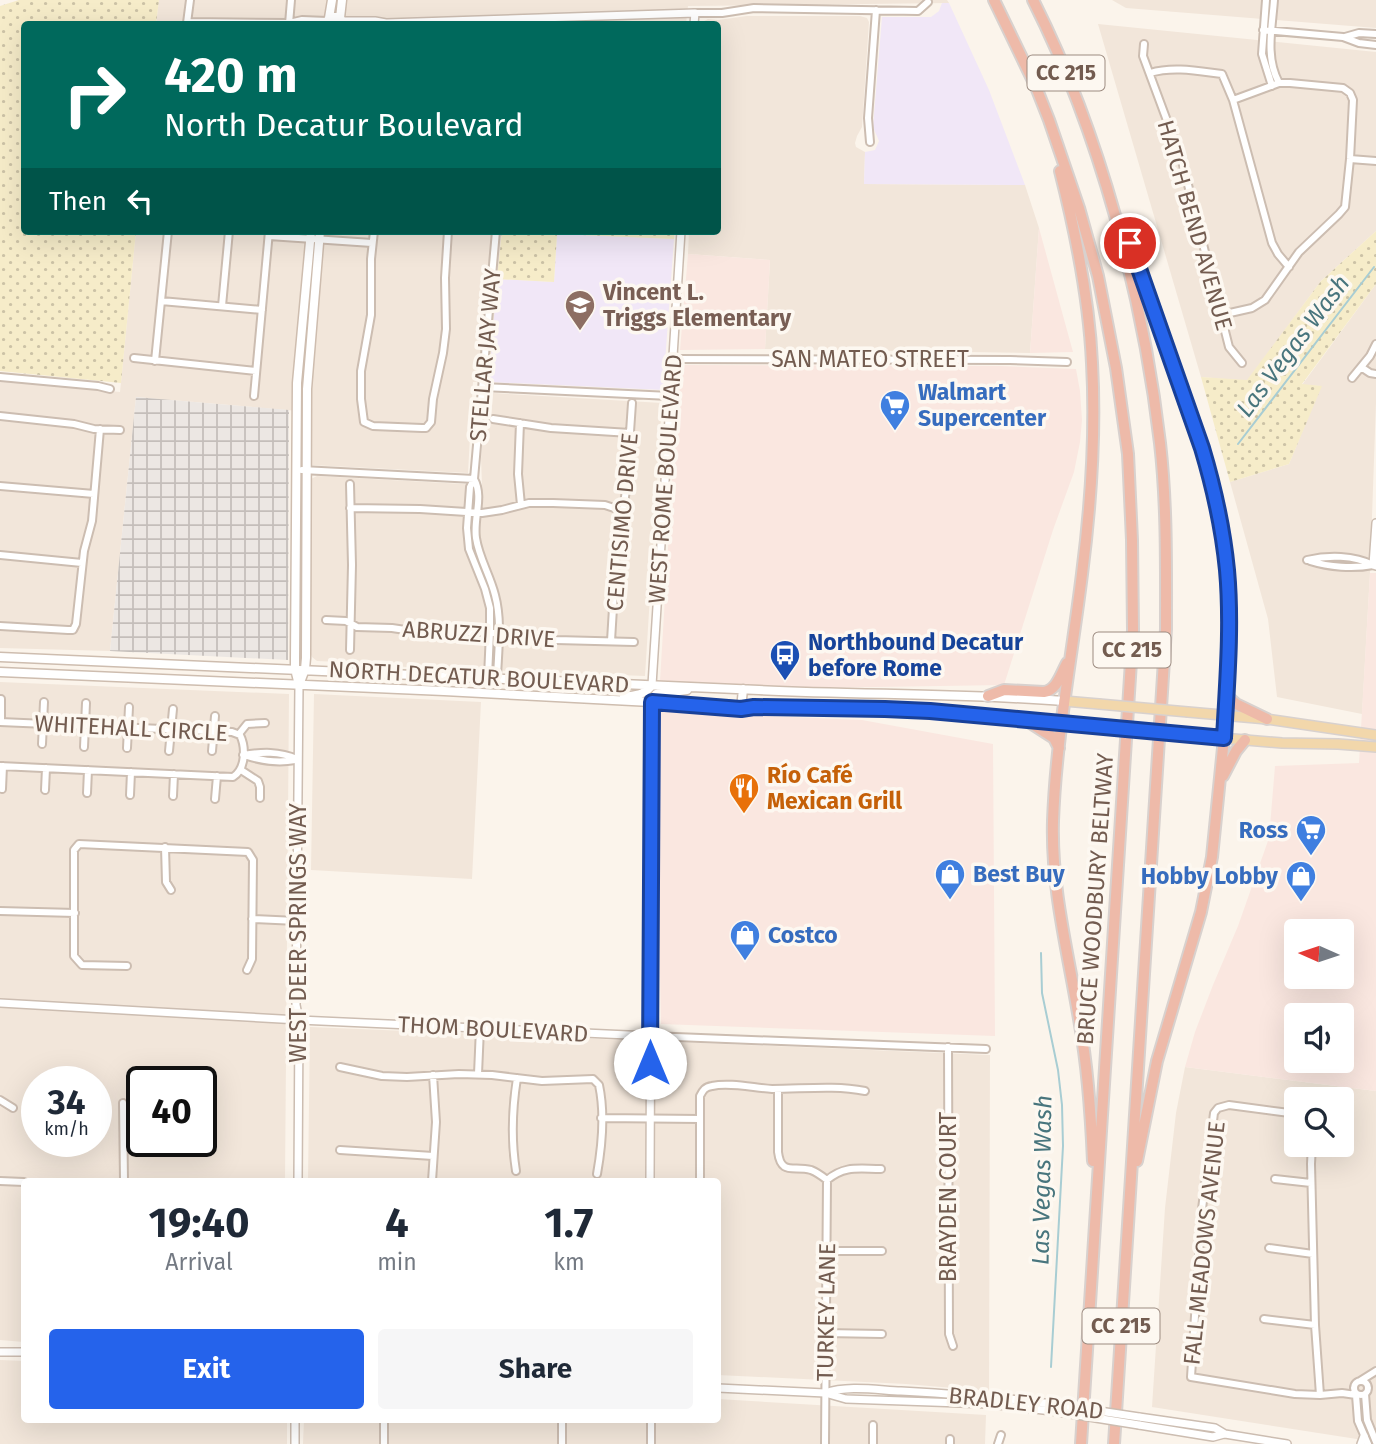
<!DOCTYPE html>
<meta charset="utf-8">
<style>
:root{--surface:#fff;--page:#f6f6f7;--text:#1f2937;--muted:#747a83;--accent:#2563eb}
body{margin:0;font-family:"Fira Sans",sans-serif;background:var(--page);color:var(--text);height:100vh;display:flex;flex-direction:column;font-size:26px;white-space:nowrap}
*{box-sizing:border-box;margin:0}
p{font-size:23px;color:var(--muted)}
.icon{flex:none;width:38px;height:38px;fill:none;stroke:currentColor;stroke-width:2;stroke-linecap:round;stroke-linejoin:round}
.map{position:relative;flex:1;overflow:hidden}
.panel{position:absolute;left:21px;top:1178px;width:700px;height:245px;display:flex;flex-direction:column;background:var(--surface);border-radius:7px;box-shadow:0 7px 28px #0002}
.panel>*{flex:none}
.banner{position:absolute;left:21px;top:21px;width:700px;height:214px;border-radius:7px;box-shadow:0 7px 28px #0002;background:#00695c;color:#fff;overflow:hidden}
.needle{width:46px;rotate:273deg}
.buttons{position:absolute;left:1284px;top:919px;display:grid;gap:14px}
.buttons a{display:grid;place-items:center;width:70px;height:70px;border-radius:7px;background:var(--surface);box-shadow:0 7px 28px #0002;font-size:35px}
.speed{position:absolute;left:21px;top:1066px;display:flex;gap:14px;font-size:35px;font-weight:700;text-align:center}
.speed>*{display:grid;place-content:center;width:91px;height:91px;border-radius:50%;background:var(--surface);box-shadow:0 7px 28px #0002;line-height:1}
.speed small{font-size:18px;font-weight:400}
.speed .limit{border:4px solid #111;border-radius:10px;background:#fff;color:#111}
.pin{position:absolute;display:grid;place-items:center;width:60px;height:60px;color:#fff;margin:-30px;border:4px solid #fff;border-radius:50%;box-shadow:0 2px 7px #0007}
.me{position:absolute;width:77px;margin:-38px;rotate:0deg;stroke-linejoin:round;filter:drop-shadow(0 0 5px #0008)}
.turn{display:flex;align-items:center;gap:24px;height:147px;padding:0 28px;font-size:32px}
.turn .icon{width:91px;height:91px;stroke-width:2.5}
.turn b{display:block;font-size:49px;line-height:60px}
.then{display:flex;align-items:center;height:66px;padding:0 28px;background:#0003;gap:14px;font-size:26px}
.eta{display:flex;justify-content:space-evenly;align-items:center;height:119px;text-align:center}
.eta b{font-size:42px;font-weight:700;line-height:49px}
.primary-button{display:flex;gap:14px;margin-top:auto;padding:14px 28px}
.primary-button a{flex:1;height:80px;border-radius:7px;background:var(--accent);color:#fff;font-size:28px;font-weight:700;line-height:80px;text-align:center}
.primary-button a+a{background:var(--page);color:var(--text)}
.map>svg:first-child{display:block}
.residential{fill:#f2e6da;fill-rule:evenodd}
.commercial{fill:#fae7e0;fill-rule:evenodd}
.industrial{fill:url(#industrial-grid)}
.education{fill:#f1e7f7}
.sand{fill:url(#sand-dots)}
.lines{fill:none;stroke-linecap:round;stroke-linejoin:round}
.stream{stroke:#a8cdd3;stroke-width:2}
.minor-casing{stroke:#ccbdb1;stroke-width:10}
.tertiary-casing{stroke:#ccbdb1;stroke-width:10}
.secondary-casing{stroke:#cebdaf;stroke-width:11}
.primary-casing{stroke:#d8d1ce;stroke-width:12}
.motorway-casing{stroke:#d8d1ce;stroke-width:14}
.minor{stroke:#fff;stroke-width:6}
.tertiary{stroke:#fff;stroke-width:7}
.secondary{stroke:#fff;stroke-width:8}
.primary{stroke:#f2d7ab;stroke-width:9}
.motorway{stroke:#eebaa9;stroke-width:10}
.tertiary-bridge-casing{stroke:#ccbdb1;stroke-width:10;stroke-linecap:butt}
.primary-bridge-casing{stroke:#d8d1ce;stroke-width:12;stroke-linecap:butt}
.tertiary-bridge{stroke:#fff;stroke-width:7}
.primary-bridge{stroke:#f2d7ab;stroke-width:9}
.route-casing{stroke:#184099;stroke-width:18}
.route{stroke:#2563eb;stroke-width:12}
.labels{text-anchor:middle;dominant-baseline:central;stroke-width:7;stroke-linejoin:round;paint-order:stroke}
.shield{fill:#fdf8f1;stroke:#9c8b80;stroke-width:2}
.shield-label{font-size:21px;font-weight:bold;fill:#735c50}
.street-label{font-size:23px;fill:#735c50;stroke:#fdf8f1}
.education-label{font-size:23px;font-weight:bold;fill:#785e54;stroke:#fdf8f1;text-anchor:start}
.shop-label{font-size:23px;font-weight:bold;fill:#366cbe;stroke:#fdf8f1;text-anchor:start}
.transit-label{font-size:23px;font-weight:bold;fill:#164399;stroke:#fdf8f1;text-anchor:start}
.food-label{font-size:23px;font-weight:bold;fill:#c56008;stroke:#fdf8f1;text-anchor:start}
.water-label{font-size:24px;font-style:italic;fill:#48757d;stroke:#fdf8f1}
</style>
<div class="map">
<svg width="1376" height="1444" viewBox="0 0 1376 1444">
<defs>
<pattern id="industrial-grid" width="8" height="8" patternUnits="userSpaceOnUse" patternTransform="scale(1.75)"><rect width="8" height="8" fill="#ece7e3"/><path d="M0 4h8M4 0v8" fill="none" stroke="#c4beba"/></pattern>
<pattern id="sand-dots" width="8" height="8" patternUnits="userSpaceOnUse" patternTransform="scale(1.75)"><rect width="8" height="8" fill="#f6ecc9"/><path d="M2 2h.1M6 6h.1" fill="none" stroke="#ccc2a6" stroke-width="1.8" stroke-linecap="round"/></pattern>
</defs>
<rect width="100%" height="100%" fill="#fbf4eb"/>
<path class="residential" d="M159 0H947L949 3 688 6 686 24H156Z
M1112 0H1376V28L1126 8Z
M747 16H860L867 18 869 22 862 127 857 136 855 143 856 147 865 152 864 184 1025 185 1039 228 1030 353 765 349 770 260 688 254 689 231H718V24H703L704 21 708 19 718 20Z
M1098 24 1376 52V231L1321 281 1247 381 1201 377Z
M136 231H502L489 382H473L468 473 311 465 310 412 136 397 110 651 0 648V381L120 392Z
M1376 284V403L1370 573 1362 714 1277 697 1268 619 1230 482 1289 464 1321 386 1302 385Z
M493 393 662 403 645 676 406 667 384 664 317 661 312 657 310 653 309 483 311 479 317 476 482 485 481 458 486 400 488 394Z
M0 682 289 694 285 1181H24V1342L0 1340ZM37 1082H96V1141H37ZM142 1082H201V1141H142Z
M314 694 481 702 472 879 311 870Z
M310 1027 990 1055 989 1391 906 1384 718 1375V1181H308Z
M1185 1067 1376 1091V1442L1152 1407 1165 1208 1176 1113ZM1297 1099H1342V1144H1297Z
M0 1360 24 1361V1419H287V1444H0Z
M718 1399 986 1415 985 1444H303L304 1419H718Z"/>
<path class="commercial" d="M1039 228 1073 352 1030 353Z
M688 254 770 260 765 349 680 350Z
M679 365 1000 366 1076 369 1080 391 1082 420 1080 442 1074 472 1053 530 1004 685 810 688 660 681Z
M1370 573H1376V1091L1185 1067 1195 1032 1213 985 1238 926 1269 838 1275 766 1359 763ZM1297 931H1342V976H1297ZM1297 1015H1342V1060H1297Z
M655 711 862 720 993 744 995 1036 661 1024Z"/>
<path class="industrial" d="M136 397 289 410 288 660 110 651Z"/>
<path class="education" d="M942 3H949L989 90 1025 185 864 184 865 152 875 150 879 141 873 127 882 17H931L939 11Z
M557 234 674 239 663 390 489 382 497 279 554 282Z"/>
<path class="sand" d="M19 0H159L156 24H24V231H136L121 383 0 371V6Z
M502 231H675L674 239 557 234 554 282 497 279Z
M1376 231V284L1302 384 1322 386 1289 464 1230 482 1201 377 1247 380 1321 281Z"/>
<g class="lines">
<path class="stream" d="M1238 444 1374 267
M1041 953 1042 993 1058 1070 1062 1105 1063 1146 1051 1367"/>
<g class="minor-casing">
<path id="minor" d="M1266 0 1262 54 1272 86
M1274 0C1272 28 1265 57 1279 83
M695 13H722L754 8 918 11 928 2
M188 22 289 23 302 20 327 21
M187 23 190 0
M289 24 291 0
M1263 30 1343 37 1359 43 1376 45
M1345 37 1359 33 1376 34
M1144 44 1143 56 1182 161 1229 347 1242 363
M1150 73C1173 66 1198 71 1222 74L1233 100 1272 243 1278 254 1289 267
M870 142 868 118 876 10
M1350 159 1376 161
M374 231 371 259V315L361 371V399L364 422 373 426 422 428H426L431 422 433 399 443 353 446 329 445 278 448 231
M269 236 372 243
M161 301 262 310
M222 306 229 231
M1221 315 1252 308 1265 300 1299 252 1339 214 1345 207 1350 159 1353 100 1350 93 1343 88 1290 83H1279L1233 100
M134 358 256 371
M673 359 1010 360 1067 362
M155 361 168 231
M1361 367 1370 373 1376 374
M0 377 98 386 110 389
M1352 378 1370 356 1376 344
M482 387 670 396
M254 396 269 231
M0 416 74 424 94 429 120 430
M493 419 551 428 630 433
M520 423 518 474 521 505
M302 470 474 479
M474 479C484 497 473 518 476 538 479 558 490 575 495 595 502 621 498 651 497 677
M0 486 94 494
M350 508 420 509 482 513 502 510 529 503H553L605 505 623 511
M0 555 82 563
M1307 560C1328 555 1354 555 1373 565
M1310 561C1329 567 1353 569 1373 565
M326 620 346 621 357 627 392 628 432 634 485 632 556 640 634 642
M0 626 68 630H73L76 624 84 551 92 521 100 429
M611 641 616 558 626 490 632 403
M350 650 352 565 350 484
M488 677 490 632V608L485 589 469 549 467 528 470 487 474 479 496 231
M0 722 232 732 240 735C246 747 246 769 233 777L0 766
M1 722V699
M239 734 247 724 265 723
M42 744 44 702
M84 747 86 703
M127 748 129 707
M169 751 173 709
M212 751 215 716
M243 755C262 752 279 751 297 759
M247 756C263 761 279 763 295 760
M241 770 258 781 260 787V798
M2 789 3 766
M45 790 46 768
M87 793 88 770
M130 795 131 772
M173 796 174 774
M215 799 217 776
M165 847 166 882 171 890
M0 911 75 913
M252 919 297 921
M127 966 82 965 74 956V850L79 844 248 852 253 860 252 959 247 970
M650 1036 986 1049
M948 1047 949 1334 953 1346
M340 1067 382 1076 407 1077 459 1074 492 1075 542 1081 593 1079 599 1085C605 1113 602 1146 597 1174
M478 1074 480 1028
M778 1089V1152C781 1176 794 1165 811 1170 816 1172 822 1176 827 1180 845 1165 859 1169 881 1169
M0 1100 13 1108
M123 1103 124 1181
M1297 1114 1229 1105 1218 1108 1214 1113 1202 1209 1191 1377 1295 1394 1320 1395 1342 1393 1356 1395 1358 1421 1368 1444
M601 1118 700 1119
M1312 1144 1311 1164 1315 1325 1320 1395
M340 1150 433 1156
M516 1171C511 1140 512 1110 517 1078
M700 1178V1096C703 1090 705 1087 712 1086 730 1082 754 1088 772 1089 803 1089 834 1085 865 1091
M1275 1179 1311 1183
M0 1181 24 1182
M432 1181 436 1122 433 1075
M1269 1248 1313 1254
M827 1251H882
M1264 1319 1315 1325
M825 1333 882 1334
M1354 1388a7 7 0 1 1 14 0a7 7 0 1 1-14 0Z
M1360 1381 1376 1371
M1365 1394 1367 1420 1376 1442
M651 1419V1444
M384 1444V1419
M562 1444V1419
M825 1444 827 1180
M873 1444V1425
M950 1444V1439
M998 1444 1001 1435"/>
</g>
<g class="tertiary-casing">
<path id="tertiary" d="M343 21H375L386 23 695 13 694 24
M1376 523 1373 565 1376 566
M652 685 681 231
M0 1003 299 1020 650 1036
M298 1181 299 1020 296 1005 299 685
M650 1181 652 702
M0 1352H24
M718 1388 825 1393 846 1399 989 1404 1052 1411
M825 1393C848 1385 877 1390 901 1391 952 1394 1002 1397 1053 1404
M1139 1417 1215 1428 1225 1434 1287 1444
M295 1419V1444
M1139 1425 1213 1437 1224 1434
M1361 1444 1364 1436"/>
</g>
<g class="secondary-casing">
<path id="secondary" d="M329 18 332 0
M340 18 342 0
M326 24 329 18 335 17 340 18 344 24
M0 657C253 667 506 677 759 690 861 695 963 693 1064 701
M0 672 444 691 689 704 741 709 754 707 898 709 1062 723
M299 685 305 669 306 658 307 389 320 231
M299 685 295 669V659L297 383 311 231
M624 697C636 695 645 695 652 685
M652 702 656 694 687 690
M741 709 743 689"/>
</g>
<g class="primary-casing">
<path id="primary" d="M1064 701 1099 704
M1188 712 1267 719 1376 735
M1062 723 1097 726
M1187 735 1282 743 1338 744 1376 747"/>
</g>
<g class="motorway-casing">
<path id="motorway" d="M994 0 1036 87 1049 120 1079 208 1098 276 1116 368 1128 454 1132 540 1133 630 1081 1444
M1033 0C1100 133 1143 296 1160 443 1167 504 1166 567 1166 629L1114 1444
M1060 171C1076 234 1089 298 1092 363 1096 434 1091 504 1082 574 1072 656 1056 738 1053 821 1051 890 1069 956 1080 1025 1088 1070 1091 1115 1093 1161
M1123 223 1196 430 1211 478 1223 539 1229 608 1224 738 1212 857 1201 912 1157 1061 1137 1161
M1226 695 1236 704 1267 719
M988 696 1004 690 1044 692C1057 690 1061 674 1067 663
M1026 720 1054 738 1059 748
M1223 776 1236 751 1245 740"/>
</g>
<use href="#minor" class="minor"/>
<use href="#tertiary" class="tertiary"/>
<use href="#secondary" class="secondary"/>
<use href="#primary" class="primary"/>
<use href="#motorway" class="motorway"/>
<g class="tertiary-bridge-casing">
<path id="tertiary-bridge" d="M1053 1404 1139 1417
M1052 1411 1139 1425"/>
</g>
<g class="primary-bridge-casing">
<path id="primary-bridge" d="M1099 704 1188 712
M1097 726 1187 735"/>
</g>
<use href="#tertiary-bridge" class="tertiary-bridge"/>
<use href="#primary-bridge" class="primary-bridge"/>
</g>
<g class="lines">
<g class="route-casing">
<path id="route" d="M650 1063 652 702 741 709 754 707 885 709 930 711 1224 738C1227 683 1232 626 1227 570 1223 529 1214 488 1202 448L1130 243"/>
</g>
<use href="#route" class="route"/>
</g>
<defs>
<g id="school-pin" transform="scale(1.575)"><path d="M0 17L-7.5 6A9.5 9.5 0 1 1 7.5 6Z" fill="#8d6e63" stroke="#fdf8f1"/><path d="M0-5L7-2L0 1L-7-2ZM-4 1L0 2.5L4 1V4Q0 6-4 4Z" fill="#fff"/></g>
<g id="supermarket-pin" transform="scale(1.575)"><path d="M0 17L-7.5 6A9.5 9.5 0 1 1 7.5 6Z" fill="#3f7fe0" stroke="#fdf8f1"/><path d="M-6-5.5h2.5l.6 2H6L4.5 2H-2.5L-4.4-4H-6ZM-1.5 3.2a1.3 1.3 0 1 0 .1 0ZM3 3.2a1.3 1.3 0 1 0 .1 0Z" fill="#fff"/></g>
<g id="bus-pin" transform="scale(1.575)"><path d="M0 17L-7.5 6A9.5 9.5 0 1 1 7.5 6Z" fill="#1a4fb4" stroke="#fdf8f1"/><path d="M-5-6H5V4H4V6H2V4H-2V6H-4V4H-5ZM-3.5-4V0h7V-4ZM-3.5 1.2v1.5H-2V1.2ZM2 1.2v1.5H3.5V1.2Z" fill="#fff"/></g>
<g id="restaurant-pin" transform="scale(1.575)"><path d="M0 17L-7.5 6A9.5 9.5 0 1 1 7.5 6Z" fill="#e8710a" stroke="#fdf8f1"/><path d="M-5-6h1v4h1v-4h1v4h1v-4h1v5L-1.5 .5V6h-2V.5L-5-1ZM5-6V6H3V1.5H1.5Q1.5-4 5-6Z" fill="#fff"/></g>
<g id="shop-pin" transform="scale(1.575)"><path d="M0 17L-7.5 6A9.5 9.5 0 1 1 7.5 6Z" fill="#3f7fe0" stroke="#fdf8f1"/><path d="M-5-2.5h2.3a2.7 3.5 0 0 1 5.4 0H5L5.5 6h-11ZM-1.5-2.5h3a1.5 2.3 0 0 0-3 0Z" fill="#fff"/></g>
</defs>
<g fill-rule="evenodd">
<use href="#school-pin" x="580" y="305"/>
<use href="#supermarket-pin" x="895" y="405"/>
<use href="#bus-pin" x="785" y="655"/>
<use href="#restaurant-pin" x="744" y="788"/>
<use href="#supermarket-pin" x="1311" y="830"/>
<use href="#shop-pin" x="950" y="874"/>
<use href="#shop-pin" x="1301" y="876"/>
<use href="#shop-pin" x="745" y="935"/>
</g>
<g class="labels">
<g class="shield">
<rect x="1027.5" y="55.5" width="77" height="35" rx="5"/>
<rect x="1093.5" y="632.5" width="77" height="35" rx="5"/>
<rect x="1082.5" y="1308.5" width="77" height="35" rx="5"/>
</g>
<g class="shield-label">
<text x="1066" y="73">CC 215</text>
<text x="1132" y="650">CC 215</text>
<text x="1121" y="1326">CC 215</text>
</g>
<g class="street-label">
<text transform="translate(1195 225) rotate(74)">HATCH BEND AVENUE</text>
<text transform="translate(485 355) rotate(-85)">STELLAR JAY WAY</text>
<text x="870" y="359">SAN MATEO STREET</text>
<text transform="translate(665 479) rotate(-86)">WEST ROME BOULEVARD</text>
<text transform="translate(622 522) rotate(-85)">CENTISIMO DRIVE</text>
<text transform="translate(479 634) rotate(4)">ABRUZZI DRIVE</text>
<text transform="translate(479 677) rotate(3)">NORTH DECATUR BOULEVARD</text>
<text transform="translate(131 728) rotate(3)">WHITEHALL CIRCLE</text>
<text transform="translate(1095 899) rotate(-86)">BRUCE WOODBURY BELTWAY</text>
<text transform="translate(298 933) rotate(-90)">WEST DEER SPRINGS WAY</text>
<text transform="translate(493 1029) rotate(3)">THOM BOULEVARD</text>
<text transform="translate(948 1197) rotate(-90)">BRAYDEN COURT</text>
<text transform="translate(1204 1243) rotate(-84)">FALL MEADOWS AVENUE</text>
<text transform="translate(826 1312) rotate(-89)">TURKEY LANE</text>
<text transform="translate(1026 1403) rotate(6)">BRADLEY ROAD</text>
</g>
<g class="education-label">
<text x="603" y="292">Vincent L.<tspan x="603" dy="26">Triggs Elementary</tspan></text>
</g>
<g class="shop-label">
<text x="918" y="392">Walmart<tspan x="918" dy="26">Supercenter</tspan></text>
<text x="1288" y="830" text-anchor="end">Ross</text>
<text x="973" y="874">Best Buy</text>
<text x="1278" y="876" text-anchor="end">Hobby Lobby</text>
<text x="768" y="935">Costco</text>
</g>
<g class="transit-label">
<text x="808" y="642">Northbound Decatur<tspan x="808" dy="26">before Rome</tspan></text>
</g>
<g class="food-label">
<text x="767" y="775">Río Café<tspan x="767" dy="26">Mexican Grill</tspan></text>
</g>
<g class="water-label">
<text transform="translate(1293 346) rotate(-53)">Las Vegas Wash</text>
<text transform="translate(1042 1180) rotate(-89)">Las Vegas Wash</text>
</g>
</g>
</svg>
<div class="buttons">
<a><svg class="needle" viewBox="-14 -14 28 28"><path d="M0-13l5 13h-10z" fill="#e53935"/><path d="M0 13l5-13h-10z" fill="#747a83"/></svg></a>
<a><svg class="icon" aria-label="sound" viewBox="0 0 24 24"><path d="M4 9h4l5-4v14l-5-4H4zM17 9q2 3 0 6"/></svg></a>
<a><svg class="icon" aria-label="search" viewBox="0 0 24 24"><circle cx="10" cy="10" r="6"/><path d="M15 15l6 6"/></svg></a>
</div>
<div class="speed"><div>34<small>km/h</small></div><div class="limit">40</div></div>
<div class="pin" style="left:1130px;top:243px;background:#d93025"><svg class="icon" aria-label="arrive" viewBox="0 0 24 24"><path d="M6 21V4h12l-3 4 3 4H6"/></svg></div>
<svg class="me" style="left:650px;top:1063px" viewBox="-20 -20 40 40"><circle r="19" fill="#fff"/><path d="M0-13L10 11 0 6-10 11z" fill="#2563eb"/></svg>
<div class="banner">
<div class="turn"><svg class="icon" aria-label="right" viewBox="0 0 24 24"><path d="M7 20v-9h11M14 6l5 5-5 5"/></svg><div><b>420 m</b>North Decatur Boulevard</div></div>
<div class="then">Then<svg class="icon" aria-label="left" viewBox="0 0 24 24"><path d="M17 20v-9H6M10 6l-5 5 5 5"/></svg></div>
</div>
<section class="panel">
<div class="eta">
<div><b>19:40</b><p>Arrival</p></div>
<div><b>4</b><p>min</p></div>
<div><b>1.7</b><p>km</p></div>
</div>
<div class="primary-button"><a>Exit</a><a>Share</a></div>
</section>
</div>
